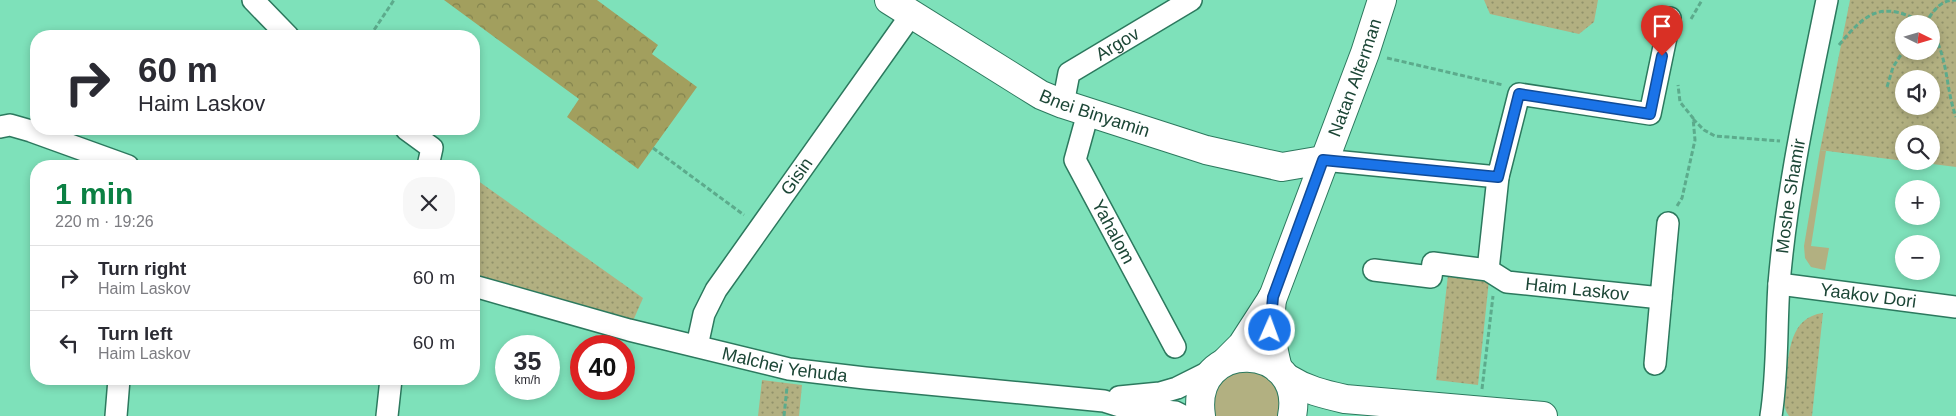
<!DOCTYPE html>
<meta charset="utf-8">
<style>
:root{--surface:#fff;--page:#f7f7f7;--text:#2b2b33;--muted:#7c7c81;--line:#e1e1e2;--accent:#0b8043}
body{margin:0;font-family:Helvetica,sans-serif;background:var(--page);color:var(--text);height:100vh;display:flex;flex-direction:column;font-size:19px;white-space:nowrap}
*{box-sizing:border-box;margin:0}
p{font-size:16px;color:var(--muted)}
.icon{flex:none;width:28px;height:28px;fill:none;stroke:currentColor;stroke-width:2;stroke-linecap:round;stroke-linejoin:round}
.map{position:relative;flex:1;overflow:hidden}
.drawer{position:absolute;left:30px;top:160px;width:450px;height:225px;display:flex;flex-direction:column;background:var(--surface);border-radius:20px;box-shadow:0 2px 8px #0003}
.drawer>*{flex:none}
.banner{position:absolute;left:30px;top:30px;width:450px;height:105px;border-radius:20px;box-shadow:0 2px 8px #0003;background:#fff;color:var(--text);overflow:hidden}
.needle{width:32px;rotate:95deg}
.buttons{position:absolute;left:1895px;top:15px;display:grid;gap:10px}
.buttons a{display:grid;place-items:center;width:45px;height:45px;border-radius:50%;background:var(--surface);box-shadow:0 2px 8px #0003;font-size:25px}
.speed{position:absolute;left:495px;top:335px;display:flex;gap:10px;font-size:25px;font-weight:700;text-align:center}
.speed>*{display:grid;place-content:center;width:65px;height:65px;border-radius:50%;background:var(--surface);box-shadow:0 2px 8px #0003;line-height:1}
.speed small{font-size:12px;font-weight:400}
.speed .limit{border:8px solid #d22;background:#fff;color:#111}
.pin{position:absolute;display:grid;place-items:center;width:42px;height:42px;color:#fff;margin:-51px -21px;border-radius:50% 50% 50% 0;rotate:-45deg;box-shadow:0 0 5px #0007}
.pin .icon{rotate:45deg}
.me{position:absolute;width:55px;margin:-28px;rotate:2deg;stroke-linejoin:round;filter:drop-shadow(0 0 4px #0008)}
.turn{display:flex;align-items:center;gap:18px;height:105px;padding:0 25px;font-size:22px}
.turn .icon{width:65px;height:65px;stroke-width:2.5}
.turn b{display:block;font-size:35px;line-height:42px}
.round{display:grid;place-items:center;flex:none;width:52px;height:52px;border-radius:20px;background:var(--page)}
.overview{display:flex;align-items:center;justify-content:space-between;height:85px;padding:0 25px}
h1{font-size:30px;font-weight:700;line-height:38px;color:var(--accent)}
ul{padding:0;list-style:none}
li{display:flex;align-items:center;gap:15px;height:65px;padding:0 25px;border-top:1px solid var(--line)}
li div{flex:1}
li b{display:block;font-size:19px}
li em{font-style:normal}
.map>svg:first-child{display:block}
.grass{fill:url(#grass-dots);fill-rule:evenodd}
.forest{fill:url(#forest-crowns)}
.garden{fill:#b2b081}
.lines{fill:none;stroke-linecap:round;stroke-linejoin:round}
.street-casing{stroke:#2c795e;stroke-width:24}
.secondary-casing{stroke:#2c795e;stroke-width:30}
.path{stroke:#5cab8c;stroke-width:3;stroke-dasharray:5 2.5;stroke-linecap:butt}
.street{stroke:#fff;stroke-width:21}
.secondary{stroke:#fff;stroke-width:28}
.route-casing{stroke:#114b97;stroke-width:12}
.route{stroke:#1a73e8;stroke-width:9}
.labels{text-anchor:middle;dominant-baseline:central;stroke-width:5;stroke-linejoin:round;paint-order:stroke}
.street-label{font-size:18px;fill:#1c4636;stroke:#c9f7e2}
</style>
<div class="map">
<svg width="1956" height="416" viewBox="0 0 1956 416">
<defs>
<pattern id="grass-dots" width="8" height="8" patternUnits="userSpaceOnUse" patternTransform="scale(1.25)"><rect width="8" height="8" fill="#b2b081"/><path d="M2 2h.1M6 6h.1" fill="none" stroke="#90916a" stroke-width="1.8" stroke-linecap="round"/></pattern>
<pattern id="forest-crowns" width="20" height="18" patternUnits="userSpaceOnUse" patternTransform="scale(1.25)"><rect width="20" height="18" fill="#a29f5e"/><path d="M2 6a3 3 0 1 1 6 0M12 15a3 3 0 1 1 6 0" fill="none" stroke="#83834e"/></pattern>
</defs>
<rect width="100%" height="100%" fill="#7ee1ba"/>
<path class="grass" d="M1484 0H1598L1594 22 1579 34 1490 14Z
M1850 0H1956V167L1909 161H1931V134H1904V161L1820 150ZM1904 24H1931V51H1904ZM1904 79H1931V106H1904Z
M474 178 643 298 629 330 474 286Z
M1448 275 1489 280 1478 385 1436 380Z
M1823 313 1812 416H1789C1781 406 1785 390 1786 378 1789 352 1790 317 1823 313Z
M762 380 802 385 799 416H758Z"/>
<path class="forest" d="M444 0H597L658 45 652 54 697 87 638 169 567 117 579 99Z"/>
<path class="garden" d="M1820 150 1826 151 1811 246 1829 248 1825 270 1811 267 1805 258 1804 246Z
M1248 369C1277 380 1281 385 1279 416H1214V393L1227 375Z"/>
<g class="lines">
<g class="street-casing">
<g id="street">
<path d="M253 0 288 36"/>
<path id="s1" d="M1063 104 1069 73 1191 0"/>
<path id="s2" d="M1088 113 1075 160 1175 347"/>
<path d="M0 127 10 125 31 131 128 166"/>
<path d="M406 129 432 148 428 166"/>
<path d="M1323 160 1498 177 1519 94 1650 114 1670 18"/>
<path id="s3" d="M1374 270 1431 277 1433 263 1488 270 1507 282 1661 298 1668 223"/>
<path d="M1488 270 1498 177"/>
<path id="s4" d="M1779 284 1956 307"/>
<path id="s5" d="M474 286 629 330 789 369 865 378 1104 401 1123 407 1175 412 1183 416"/>
<path id="s6" d="M697 346 704 314 716 290 911 15"/>
<path d="M1655 364 1661 298"/>
<path d="M1119 397 1160 393 1177 388 1213 370"/>
<path d="M116 416 119 379"/>
<path d="M387 416 391 379"/>
<path id="s7" d="M1771 416C1778 372 1776 328 1779 284 1787 188 1808 94 1827 0"/>
</g>
</g>
<g class="secondary-casing">
<g id="secondary">
<path id="s8" d="M889 0 1041 95 1063 104 1206 150 1282 167 1323 160"/>
<path d="M1272 298C1269 327 1271 341 1278 369"/>
<path id="s9" d="M1226 361 1242 345 1273 297 1365 53 1382 0"/>
<path d="M1287 378C1306 390 1323 394 1345 399L1543 416"/>
<path d="M1201 416C1189 336 1307 341 1292 416"/>
</g>
</g>
<path class="path" d="M1691 19 1702 0
M1925 24C1933 11 1940 0 1956 0
M1931 30C1949 59 1945 87 1956 117
M370 36 394 0
M1839 45C1867 11 1883 0 1925 24
M1387 58 1503 85
M1887 87 1893 67 1904 50
M1693 119 1704 130 1715 136 1780 141
M653 148 744 215
M1677 206 1682 198 1695 140 1693 118 1680 102 1678 85
M1482 389 1493 296
M784 416 787 387"/>
<use href="#street" class="street"/>
<use href="#secondary" class="secondary"/>
</g>
<g class="lines">
<g class="route-casing">
<path id="route" d="M1270 330 1273 297 1323 160 1498 177 1519 94 1650 114 1662 56"/>
</g>
<use href="#route" class="route"/>
</g>
<g class="labels">
<g class="street-label">
<text stroke="none"><textPath href="#s1" startOffset="88">Argov</textPath></text>
<text stroke="none"><textPath href="#s9" startOffset="314">Natan Alterman</textPath></text>
<text stroke="none"><textPath href="#s8" startOffset="236">Bnei Binyamin</textPath></text>
<text stroke="none"><textPath href="#s6" startOffset="199">Gisin</textPath></text>
<text stroke="none"><textPath href="#s7" startOffset="221">Moshe Shamir</textPath></text>
<text stroke="none"><textPath href="#s2" startOffset="130">Yahalom</textPath></text>
<text stroke="none"><textPath href="#s3" startOffset="220">Haim Laskov</textPath></text>
<text stroke="none"><textPath href="#s4" startOffset="90">Yaakov Dori</textPath></text>
<text stroke="none"><textPath href="#s5" startOffset="321">Malchei Yehuda</textPath></text>
</g>
</g>
</svg>
<div class="buttons">
<a><svg class="needle" viewBox="-14 -14 28 28"><path d="M0-13l5 13h-10z" fill="#e53935"/><path d="M0 13l5-13h-10z" fill="#7c7c81"/></svg></a>
<a><svg class="icon" aria-label="sound" viewBox="0 0 24 24"><path d="M4 9h4l5-4v14l-5-4H4zM17 9q2 3 0 6"/></svg></a>
<a><svg class="icon" aria-label="search" viewBox="0 0 24 24"><circle cx="10" cy="10" r="6"/><path d="M15 15l6 6"/></svg></a>
<a>+</a>
<a>−</a>
</div>
<div class="speed"><div>35<small>km/h</small></div><div class="limit">40</div></div>
<div class="pin" style="left:1662px;top:56px;background:#d93025"><svg class="icon" aria-label="arrive" viewBox="0 0 24 24"><path d="M6 21V4h12l-3 4 3 4H6"/></svg></div>
<svg class="me" style="left:1270px;top:330px" viewBox="-20 -20 40 40"><circle r="17" fill="#1a73e8" stroke="#fff" stroke-width="3"/><path d="M0-11L8 9 0 5-8 9z" fill="#fff"/></svg>
<div class="banner">
<div class="turn"><svg class="icon" aria-label="right" viewBox="0 0 24 24"><path d="M7 20v-9h11M14 6l5 5-5 5"/></svg><div><b>60 m</b>Haim Laskov</div></div>
</div>
<section class="drawer">
<div class="overview"><div><h1>1 min</h1><p>220 m · 19:26</p></div><a class="round"><svg class="icon" aria-label="close" viewBox="0 0 24 24"><path d="M6 6l12 12M18 6L6 18"/></svg></a></div>
<ul>
<li><svg class="icon" aria-label="right" viewBox="0 0 24 24"><path d="M7 20v-9h11M14 6l5 5-5 5"/></svg><div><b>Turn right</b><p>Haim Laskov</p></div><em>60 m</em></li>
<li><svg class="icon" aria-label="left" viewBox="0 0 24 24"><path d="M17 20v-9H6M10 6l-5 5 5 5"/></svg><div><b>Turn left</b><p>Haim Laskov</p></div><em>60 m</em></li>
</ul>
</section>
</div>
